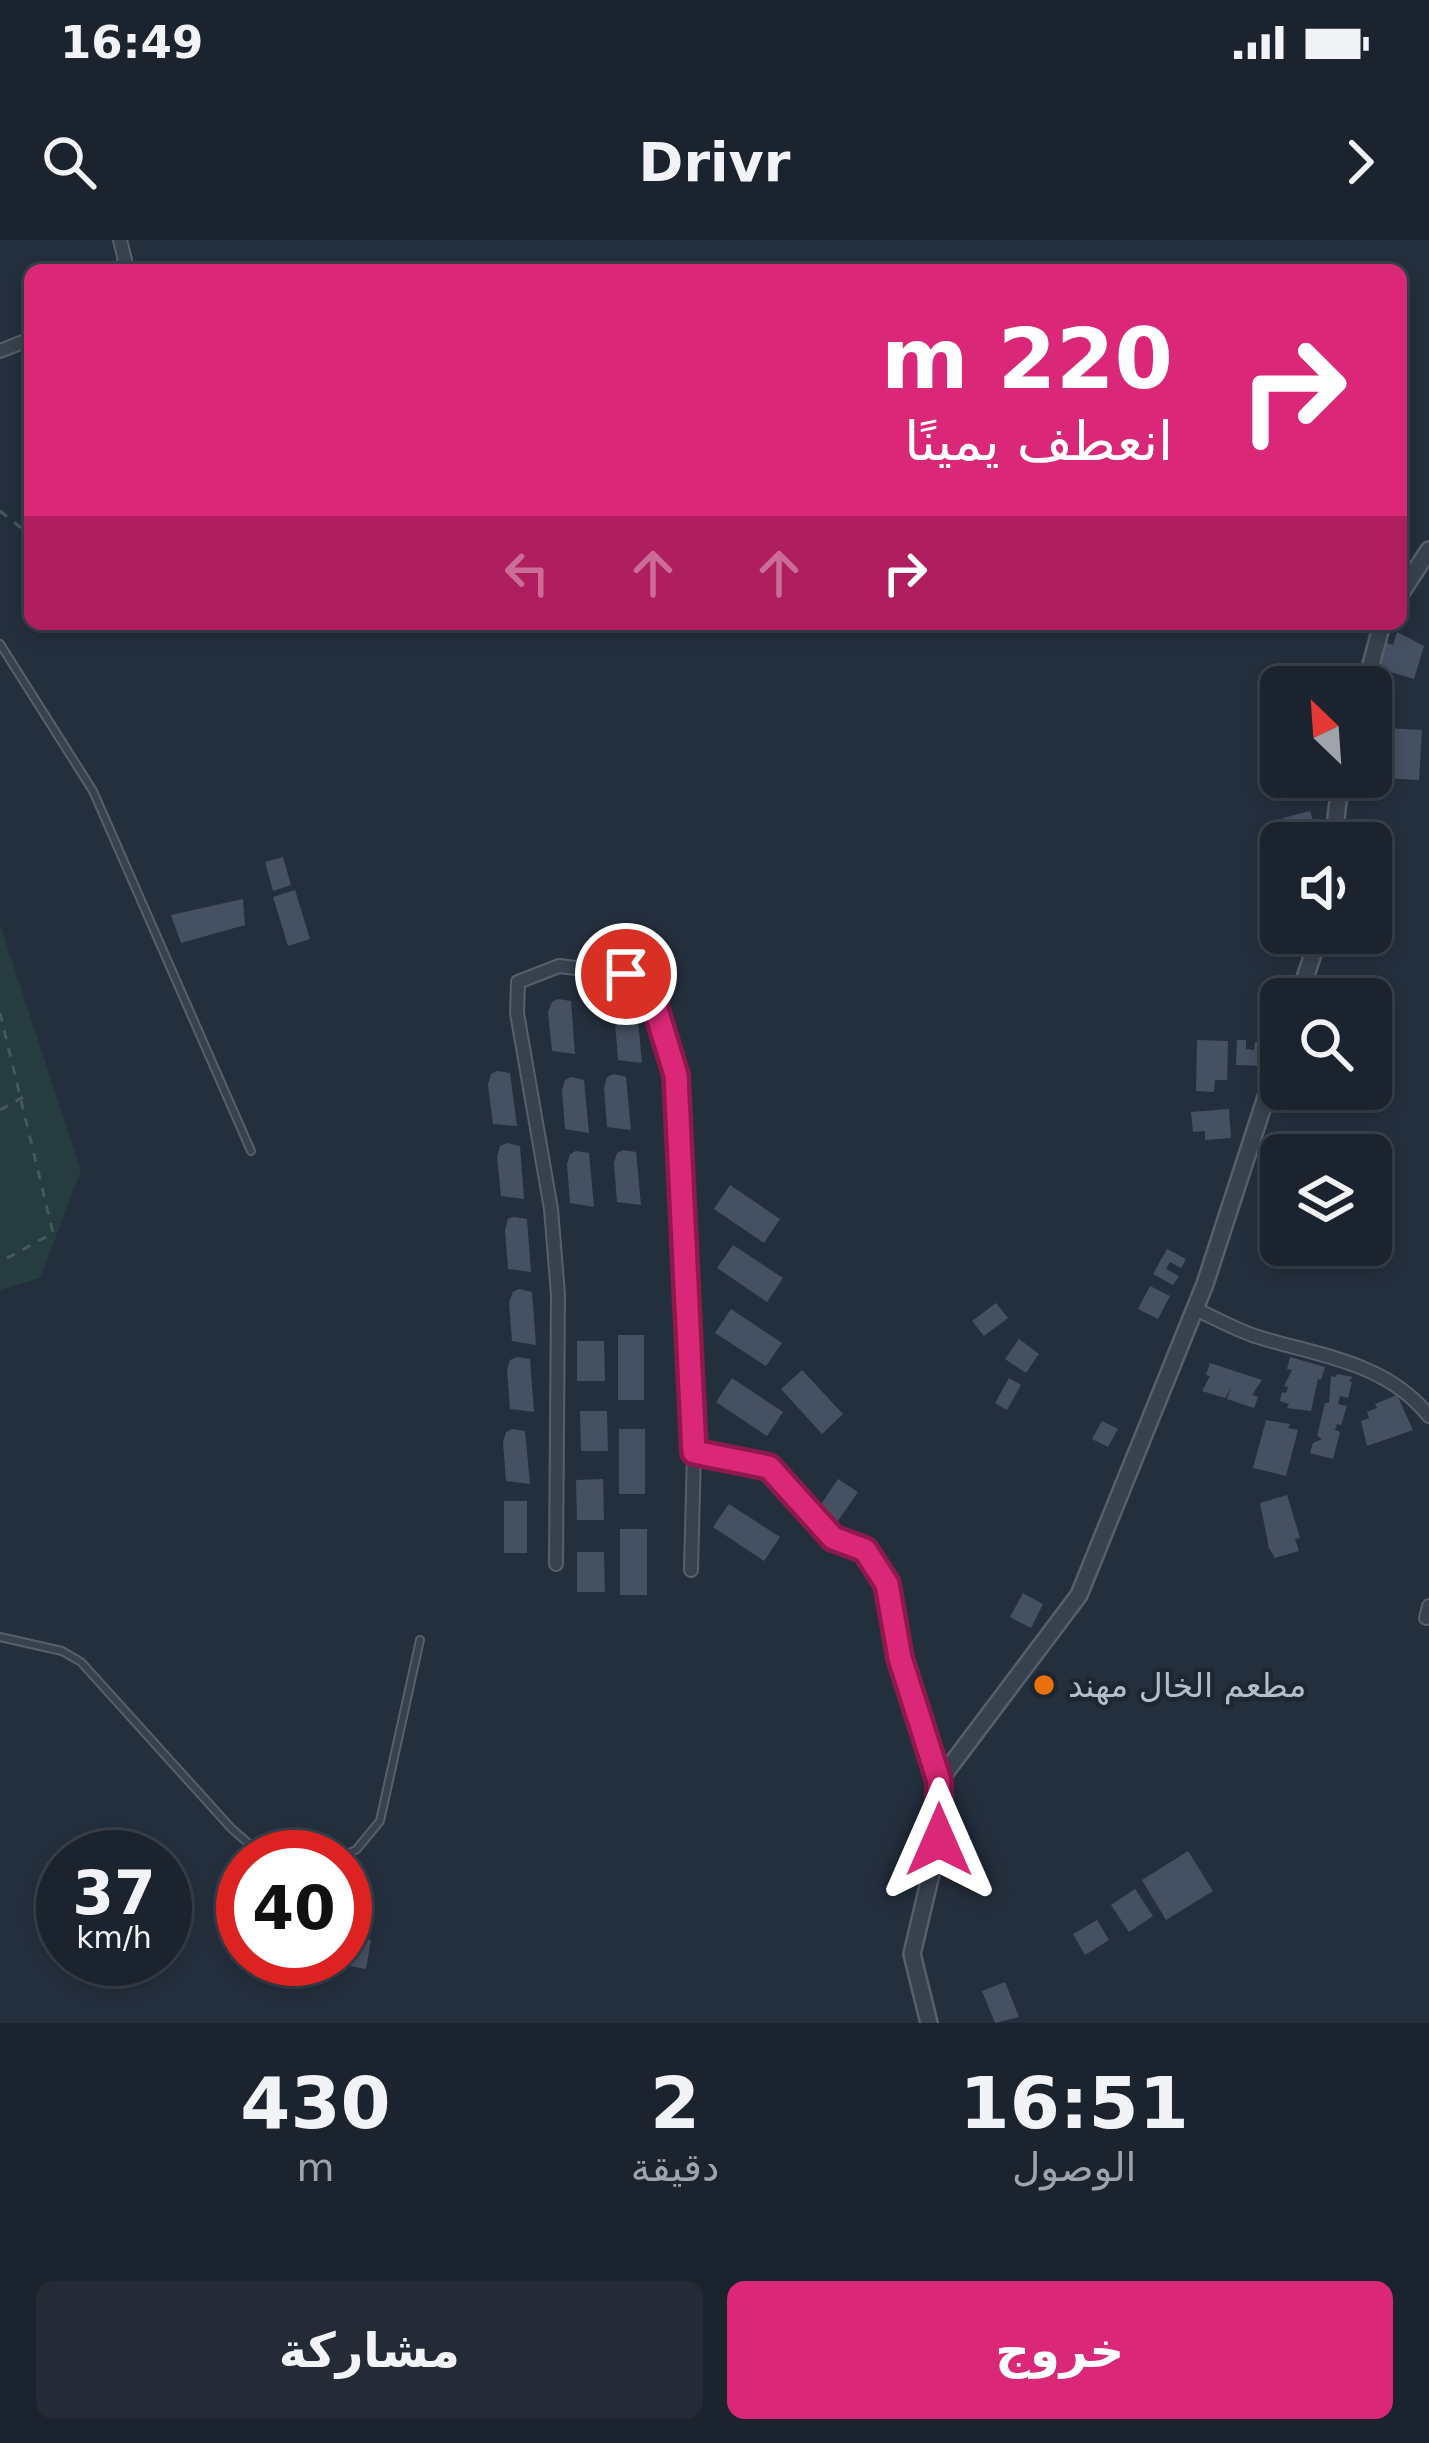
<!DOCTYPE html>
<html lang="ar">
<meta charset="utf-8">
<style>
:root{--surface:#1b232e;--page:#242b36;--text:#f1f3f6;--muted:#a0a4aa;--line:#39404a;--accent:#db2777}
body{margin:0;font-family:"DejaVu Sans",Cairo,sans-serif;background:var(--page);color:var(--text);direction:rtl;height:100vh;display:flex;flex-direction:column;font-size:45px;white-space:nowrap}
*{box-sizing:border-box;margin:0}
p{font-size:39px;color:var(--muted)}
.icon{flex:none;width:66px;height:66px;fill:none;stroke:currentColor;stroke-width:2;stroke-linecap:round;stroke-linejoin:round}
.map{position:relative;height:1783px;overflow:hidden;direction:ltr}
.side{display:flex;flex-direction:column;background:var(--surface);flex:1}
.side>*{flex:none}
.top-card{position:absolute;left:24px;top:24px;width:1383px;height:366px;border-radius:18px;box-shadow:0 6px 18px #0003,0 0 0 3px var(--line);direction:rtl;background:#db2777;color:#fff;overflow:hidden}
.needle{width:78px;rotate:335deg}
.controls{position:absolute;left:1260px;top:426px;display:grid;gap:24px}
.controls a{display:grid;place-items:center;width:132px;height:132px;border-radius:18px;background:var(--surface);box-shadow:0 6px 18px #0003,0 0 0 3px var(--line);font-size:60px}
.speed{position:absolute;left:36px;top:1590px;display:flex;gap:24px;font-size:60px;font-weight:700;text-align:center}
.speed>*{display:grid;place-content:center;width:156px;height:156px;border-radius:50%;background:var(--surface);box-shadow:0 6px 18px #0003,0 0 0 3px var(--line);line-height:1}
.speed small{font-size:30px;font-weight:400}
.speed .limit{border:18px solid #d22;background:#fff;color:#111}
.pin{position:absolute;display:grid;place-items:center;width:102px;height:102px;color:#fff;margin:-51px;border:6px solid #fff;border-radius:50%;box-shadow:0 3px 12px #0007}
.me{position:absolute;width:132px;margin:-66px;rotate:0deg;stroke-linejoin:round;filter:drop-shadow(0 0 9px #0008)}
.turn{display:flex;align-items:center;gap:42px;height:252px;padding:0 36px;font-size:54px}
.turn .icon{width:156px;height:156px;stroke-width:2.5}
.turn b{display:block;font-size:84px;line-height:102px}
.lanes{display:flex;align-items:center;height:114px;padding:0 36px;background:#0003;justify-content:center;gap:60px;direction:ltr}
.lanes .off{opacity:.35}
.eta{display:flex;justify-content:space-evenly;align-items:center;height:204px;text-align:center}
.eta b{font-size:72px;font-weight:600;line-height:84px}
.action{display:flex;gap:24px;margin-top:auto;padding:24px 36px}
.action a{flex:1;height:138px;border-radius:18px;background:var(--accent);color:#fff;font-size:48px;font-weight:600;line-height:138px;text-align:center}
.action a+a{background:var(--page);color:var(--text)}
.status{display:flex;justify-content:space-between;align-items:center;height:84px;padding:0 60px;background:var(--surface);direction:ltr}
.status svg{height:33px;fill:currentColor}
header{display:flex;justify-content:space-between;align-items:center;height:156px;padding:0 36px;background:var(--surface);font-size:54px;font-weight:600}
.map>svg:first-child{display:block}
.green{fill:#263c3f}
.building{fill:#455162}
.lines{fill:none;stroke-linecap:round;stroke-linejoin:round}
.service-casing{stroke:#565f6c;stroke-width:10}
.minor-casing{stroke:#565f6c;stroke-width:16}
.tertiary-casing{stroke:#565f6c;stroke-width:20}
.path{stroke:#44595c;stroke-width:3;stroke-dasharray:9 9;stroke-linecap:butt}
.service{stroke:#38414e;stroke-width:6}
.minor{stroke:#38414e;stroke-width:12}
.tertiary{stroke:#38414e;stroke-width:15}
.route-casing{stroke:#8e194d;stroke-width:30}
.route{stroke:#db2777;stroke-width:21}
.food-dot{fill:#e8710a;stroke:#1d2633;stroke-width:4.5}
.labels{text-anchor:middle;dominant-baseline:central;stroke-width:9;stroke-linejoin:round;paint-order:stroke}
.poi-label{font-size:33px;fill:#b4bcc9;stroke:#1d2633;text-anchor:start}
</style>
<div class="status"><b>16:49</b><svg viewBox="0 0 49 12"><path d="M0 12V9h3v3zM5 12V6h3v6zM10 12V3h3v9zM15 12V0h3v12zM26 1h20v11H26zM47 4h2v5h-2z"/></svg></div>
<header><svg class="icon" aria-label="forward" viewBox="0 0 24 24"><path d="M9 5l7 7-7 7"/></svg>Drivr<svg class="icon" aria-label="search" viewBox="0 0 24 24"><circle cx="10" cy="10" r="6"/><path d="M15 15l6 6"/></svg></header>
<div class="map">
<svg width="1429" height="1783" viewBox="0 0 1429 1783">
<rect width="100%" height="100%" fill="#242f3e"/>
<path class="green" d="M0 684 81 931 40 1038 0 1050Z"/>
<path class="building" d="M1397 392 1424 406 1414 439 1377 428 1385 402 1393 405Z
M1385 488 1422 490 1419 540 1382 538Z
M1299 537H1332L1331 551 1298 550Z
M1310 571 1317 592 1291 601 1283 578Z
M283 617 291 645 273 651 265 622Z
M295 650 310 699 288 706 273 657Z
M243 659 245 685 181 703 171 675Z
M558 759 571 761 575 814 552 811 548 772 552 762Z
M625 767 637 770 642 823 618 820 615 781 618 770Z
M1197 800 1228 801 1227 840H1215L1214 852 1196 851Z
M1237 800H1246V809L1254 810 1255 802H1264L1263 826 1236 825Z
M497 831 510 833 517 886 493 884 488 845 491 834Z
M614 834 626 837 631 890 607 887 604 848 607 837Z
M571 837 584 840 589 893 565 889 562 850 565 840Z
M1229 869 1231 898 1205 900V891L1193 892 1191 872Z
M507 903 520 906 524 959 501 956 497 917 500 906Z
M623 910 636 912 641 965 617 962 614 923 617 913Z
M576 911 589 913 594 967 570 963 567 924 570 914Z
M730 945 780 979 764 1003 714 969Z
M514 977 527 979 531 1032 508 1029 505 990 508 979Z
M733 1005 783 1038 767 1062 717 1028Z
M1167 1009 1186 1019 1181 1028 1170 1022 1166 1029 1179 1036 1173 1045 1153 1034Z
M1150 1046 1170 1056 1158 1079 1138 1069Z
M519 1049 532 1052 536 1105 512 1101 509 1062 513 1052Z
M996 1063 1008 1078 984 1096 972 1081Z
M731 1069 782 1103 766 1126 715 1093Z
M618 1095H644V1160H618Z
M1019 1099 1039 1114 1026 1133 1005 1119Z
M577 1101H604L605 1141H577Z
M517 1117 530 1119 534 1172 510 1169 507 1130 510 1120Z
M1290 1117 1325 1127 1321 1140 1318 1139 1311 1171 1287 1168 1289 1164 1280 1161 1282 1152 1286 1153 1288 1147 1284 1146 1292 1130 1287 1129Z
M1210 1123 1262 1140 1252 1155 1258 1157 1254 1168 1227 1159 1231 1148 1225 1158 1202 1151 1210 1136 1206 1135Z
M802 1130 843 1174 822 1194 781 1149Z
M1337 1134 1353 1137 1349 1141 1352 1142 1348 1158 1340 1156 1338 1164 1347 1166 1341 1185 1337 1184 1335 1190 1340 1192 1333 1219 1310 1213 1313 1203 1322 1199 1317 1196 1325 1163H1329L1331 1136 1336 1137Z
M732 1138 783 1172 767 1196 716 1162Z
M1009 1138 1021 1145 1007 1170 995 1163Z
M1397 1155 1413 1190 1367 1206 1361 1181 1369 1178 1367 1172 1377 1168 1375 1164Z
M580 1171H607L608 1211H581Z
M1266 1180 1290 1184 1288 1188 1298 1190 1286 1236 1253 1228Z
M1102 1181 1118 1189 1108 1207 1092 1199Z
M512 1189 525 1191 530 1244 506 1241 503 1202 506 1192Z
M619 1189H645V1254H619Z
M603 1239 604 1280H577L576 1240Z
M838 1239 858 1252 835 1285 816 1272Z
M1287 1255 1300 1298 1295 1299 1299 1311 1275 1318 1269 1308 1260 1263Z
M504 1261H527V1313H504Z
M729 1264 780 1297 764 1321 713 1287Z
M620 1289H647V1355H620Z
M577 1312H604L605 1352H577Z
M1023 1353 1043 1364 1031 1388 1010 1377Z
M1188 1611 1213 1651 1166 1680 1142 1640Z
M1135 1649 1153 1676 1129 1692 1111 1665Z
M1097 1680 1109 1700 1085 1715 1073 1694Z
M358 1689 367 1691 365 1699 371 1700 366 1729 338 1724 339 1719H345V1695L356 1697Z
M1005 1742 1019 1777 995 1783 982 1751Z"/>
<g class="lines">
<g class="service-casing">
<path id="service" d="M0 404 93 551 251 911
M0 1397 62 1411 81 1422 231 1588 255 1609 278 1617
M339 1617 356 1610 380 1581 420 1400"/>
</g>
<g class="minor-casing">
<path id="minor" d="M120 0 125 20 120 30
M0 111 30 99
M1195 1069C1215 1078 1234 1089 1255 1096 1318 1116 1385 1121 1429 1176
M556 1324 558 1054 551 969 517 773 518 742 559 726 626 734 651 753 676 835 694 1212 769 1227 833 1298 865 1310 887 1344 900 1418 939 1541
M691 1330 694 1212
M1426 1378 1429 1366"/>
</g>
<g class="tertiary-casing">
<path id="tertiary" d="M1401 353 1429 310
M1365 447 1382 384
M1333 603 1341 537
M1298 759 1320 693
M929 1783 912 1714 939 1600V1541L1079 1355 1205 1044 1281 811"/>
</g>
<path class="path" d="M0 271 30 295
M0 773 53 993 0 1022
M0 870 23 857"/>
<use href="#service" class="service"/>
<use href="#minor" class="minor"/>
<use href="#tertiary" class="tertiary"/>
</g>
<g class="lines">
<g class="route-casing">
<path id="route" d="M626 734 651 753 676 835 694 1212 769 1227 833 1298 865 1310 887 1344 900 1418 939 1541V1600"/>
</g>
<use href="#route" class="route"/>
</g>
<circle class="food-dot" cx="1044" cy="1445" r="12"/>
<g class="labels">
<g class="poi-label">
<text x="1068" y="1445">مطعم الخال مهند</text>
</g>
</g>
</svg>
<div class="controls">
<a><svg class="needle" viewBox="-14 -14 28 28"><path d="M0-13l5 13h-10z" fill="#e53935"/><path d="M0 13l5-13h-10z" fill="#a0a4aa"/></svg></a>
<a><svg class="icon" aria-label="sound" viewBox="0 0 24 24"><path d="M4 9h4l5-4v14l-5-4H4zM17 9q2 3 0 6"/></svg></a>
<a><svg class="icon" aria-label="search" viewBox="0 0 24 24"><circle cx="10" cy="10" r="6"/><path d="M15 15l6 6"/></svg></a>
<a><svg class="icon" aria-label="layers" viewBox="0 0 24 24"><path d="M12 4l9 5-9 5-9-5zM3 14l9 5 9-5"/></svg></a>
</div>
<div class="speed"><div>37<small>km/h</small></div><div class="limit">40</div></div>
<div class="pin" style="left:626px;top:734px;background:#d93025"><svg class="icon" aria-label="arrive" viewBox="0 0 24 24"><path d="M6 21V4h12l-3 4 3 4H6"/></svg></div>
<svg class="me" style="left:939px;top:1600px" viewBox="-20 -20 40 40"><path d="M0-17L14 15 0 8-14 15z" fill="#db2777" stroke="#fff" stroke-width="4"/></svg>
<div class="top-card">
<div class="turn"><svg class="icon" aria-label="right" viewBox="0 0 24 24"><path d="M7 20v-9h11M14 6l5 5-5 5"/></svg><div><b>220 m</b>انعطف يمينًا</div></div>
<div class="lanes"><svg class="icon off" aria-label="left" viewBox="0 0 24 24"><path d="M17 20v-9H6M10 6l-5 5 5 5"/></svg><svg class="icon off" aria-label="ahead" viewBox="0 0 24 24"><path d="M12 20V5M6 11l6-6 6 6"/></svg><svg class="icon off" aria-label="ahead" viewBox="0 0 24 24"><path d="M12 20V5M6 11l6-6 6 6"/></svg><svg class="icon" aria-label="right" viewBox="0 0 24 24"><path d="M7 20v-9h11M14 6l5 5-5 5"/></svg></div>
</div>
</div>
<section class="side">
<div class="eta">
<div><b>16:51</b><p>الوصول</p></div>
<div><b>2</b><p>دقيقة</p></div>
<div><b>430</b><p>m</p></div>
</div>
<div class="action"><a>خروج</a><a>مشاركة</a></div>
</section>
